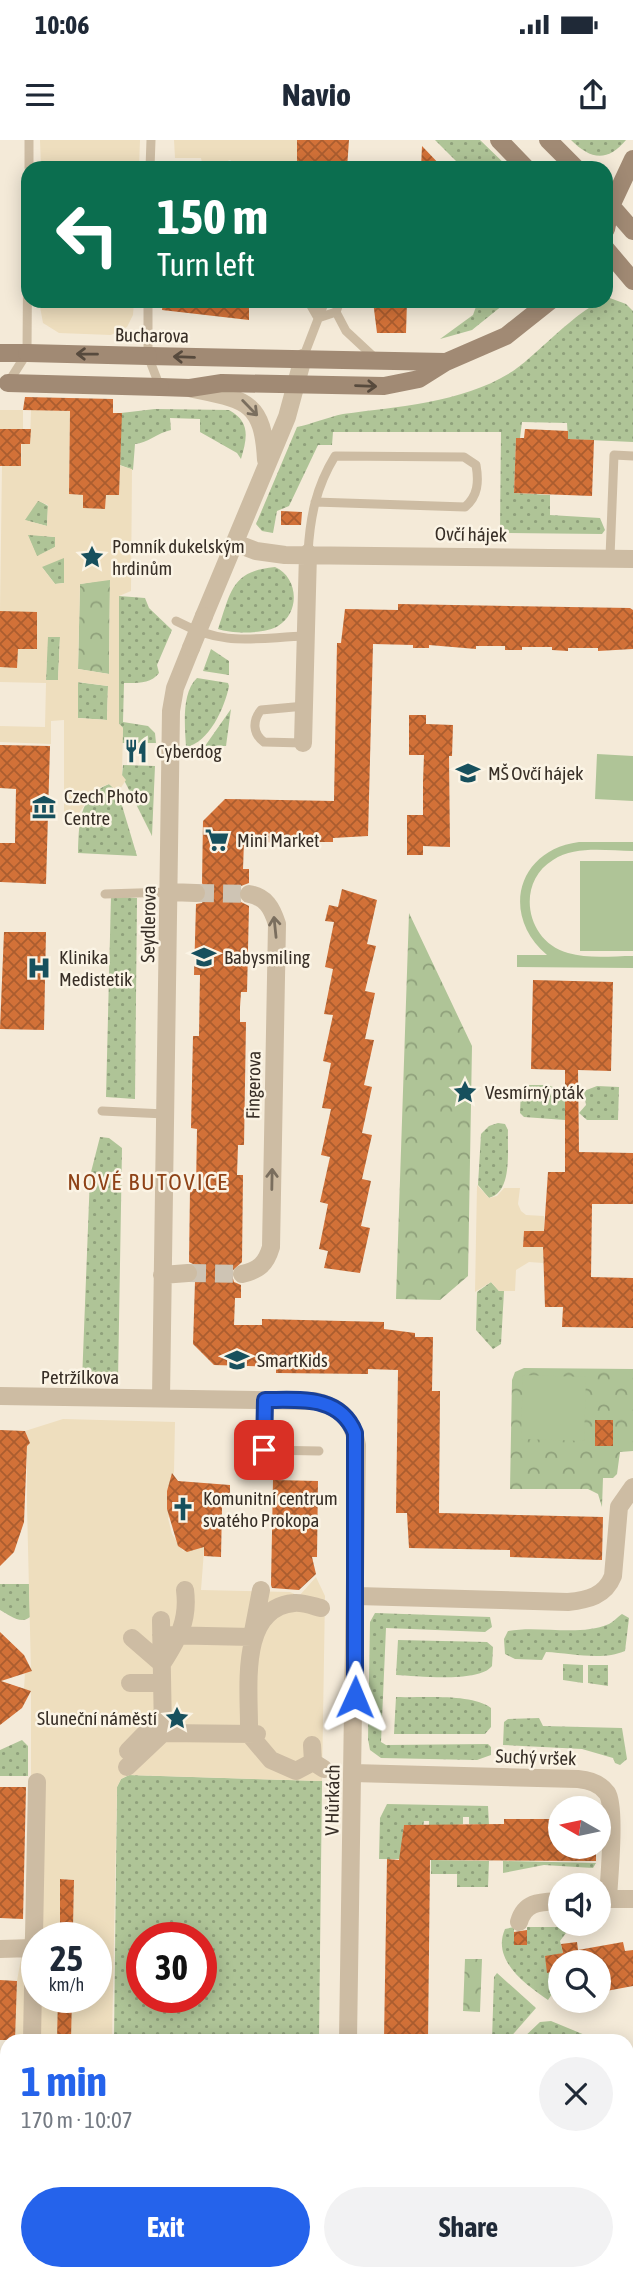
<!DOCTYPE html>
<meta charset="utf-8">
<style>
:root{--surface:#fff;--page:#f2f2f3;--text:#1f2937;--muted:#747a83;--accent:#2563eb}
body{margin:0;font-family:"Asap Condensed",sans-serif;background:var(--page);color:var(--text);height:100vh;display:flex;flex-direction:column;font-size:26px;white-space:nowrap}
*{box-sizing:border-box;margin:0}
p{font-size:23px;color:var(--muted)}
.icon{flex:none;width:38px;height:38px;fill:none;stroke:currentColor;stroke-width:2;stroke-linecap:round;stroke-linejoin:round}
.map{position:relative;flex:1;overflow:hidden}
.side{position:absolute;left:0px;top:1894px;width:634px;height:247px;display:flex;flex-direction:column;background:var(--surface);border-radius:21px 21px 0 0;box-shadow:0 4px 18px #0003}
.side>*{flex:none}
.hud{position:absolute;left:21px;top:21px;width:592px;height:147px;border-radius:21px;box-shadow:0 4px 18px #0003;background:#0b6e4f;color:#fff;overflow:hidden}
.needle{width:46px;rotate:279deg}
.fabs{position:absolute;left:548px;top:1656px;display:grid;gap:14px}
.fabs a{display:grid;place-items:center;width:63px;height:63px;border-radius:50%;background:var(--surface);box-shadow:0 4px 18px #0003;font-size:35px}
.speed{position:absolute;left:21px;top:1782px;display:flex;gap:14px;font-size:35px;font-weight:700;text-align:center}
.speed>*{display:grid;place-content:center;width:91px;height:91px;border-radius:50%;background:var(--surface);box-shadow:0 4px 18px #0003;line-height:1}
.speed small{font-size:18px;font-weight:400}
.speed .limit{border:10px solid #d22;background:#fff;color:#111}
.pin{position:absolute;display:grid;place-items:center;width:60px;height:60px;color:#fff;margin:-30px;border-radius:14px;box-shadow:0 4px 10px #0006}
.me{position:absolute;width:77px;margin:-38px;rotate:1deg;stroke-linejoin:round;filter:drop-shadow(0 0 5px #0008)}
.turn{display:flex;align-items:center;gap:24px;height:147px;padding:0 21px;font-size:32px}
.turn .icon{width:91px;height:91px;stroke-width:2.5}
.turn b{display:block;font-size:49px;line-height:60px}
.round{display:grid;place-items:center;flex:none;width:74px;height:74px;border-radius:37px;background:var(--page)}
.overview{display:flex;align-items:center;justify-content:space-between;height:119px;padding:0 21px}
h1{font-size:42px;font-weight:700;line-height:52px;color:var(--accent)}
.primary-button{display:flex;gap:14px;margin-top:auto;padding:14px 21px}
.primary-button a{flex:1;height:80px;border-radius:42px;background:var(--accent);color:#fff;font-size:28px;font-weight:700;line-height:80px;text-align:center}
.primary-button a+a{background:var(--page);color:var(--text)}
.status{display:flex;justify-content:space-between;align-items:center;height:49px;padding:0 35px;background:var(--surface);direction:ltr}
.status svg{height:19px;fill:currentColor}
header{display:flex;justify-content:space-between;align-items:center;height:91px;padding:0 21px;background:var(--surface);font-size:32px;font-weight:700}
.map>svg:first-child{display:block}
.grass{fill:url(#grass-dots);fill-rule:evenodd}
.forest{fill:url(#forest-crowns);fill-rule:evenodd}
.pitch{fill:#afc497}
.plaza{fill:#eedebe;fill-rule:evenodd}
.building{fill:url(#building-cross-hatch)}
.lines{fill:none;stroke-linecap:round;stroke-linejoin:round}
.street-tunnel{stroke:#cec4b4;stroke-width:18;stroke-dasharray:18 9;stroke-linecap:butt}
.lane{stroke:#cdbca3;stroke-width:9}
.street{stroke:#cdbca3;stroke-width:18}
.secondary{stroke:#a18a74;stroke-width:18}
.street-bridge{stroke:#cdbca3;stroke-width:18}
.secondary-bridge{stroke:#a18a74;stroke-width:18}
.oneway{stroke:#574a3d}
.oneway2{stroke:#7a6e5e}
.route-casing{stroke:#184099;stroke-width:18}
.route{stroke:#2563eb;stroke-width:12}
.labels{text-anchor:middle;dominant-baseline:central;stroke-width:5;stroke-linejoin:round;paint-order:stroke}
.street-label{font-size:19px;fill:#372e26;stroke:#fbf4e5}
.poi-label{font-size:19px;fill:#372e26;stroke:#fbf4e5;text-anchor:start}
.quarter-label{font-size:23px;letter-spacing:2px;fill:#8e4217;stroke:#fbf4e5}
</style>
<div class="status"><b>10:06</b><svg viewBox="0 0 49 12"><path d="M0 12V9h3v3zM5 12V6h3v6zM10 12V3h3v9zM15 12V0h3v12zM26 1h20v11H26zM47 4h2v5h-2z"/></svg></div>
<header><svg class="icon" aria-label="menu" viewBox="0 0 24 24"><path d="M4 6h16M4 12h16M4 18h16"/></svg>Navio<svg class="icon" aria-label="share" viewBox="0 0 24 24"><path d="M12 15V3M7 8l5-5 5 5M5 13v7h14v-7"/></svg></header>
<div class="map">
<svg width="633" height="2140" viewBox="0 0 633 2140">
<defs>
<pattern id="grass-dots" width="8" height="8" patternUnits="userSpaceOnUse" patternTransform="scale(1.75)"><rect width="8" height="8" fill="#afc497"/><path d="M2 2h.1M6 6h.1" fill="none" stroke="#8fa07b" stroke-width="1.8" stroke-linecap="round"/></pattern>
<pattern id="forest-crowns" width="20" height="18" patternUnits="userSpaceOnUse" patternTransform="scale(1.75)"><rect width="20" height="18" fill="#afc497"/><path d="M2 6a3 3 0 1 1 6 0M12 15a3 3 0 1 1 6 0" fill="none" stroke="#8fa07b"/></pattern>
<pattern id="building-cross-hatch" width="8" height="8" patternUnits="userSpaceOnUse" patternTransform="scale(1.75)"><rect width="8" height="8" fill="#d27138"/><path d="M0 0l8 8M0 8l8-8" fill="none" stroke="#ab5d2f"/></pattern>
</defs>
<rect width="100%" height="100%" fill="#f4ead8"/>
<path class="grass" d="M435 0H480L509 28H463Z
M571 0H626C607 23 590 19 571 0Z
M607 157 626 164 633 171V302L568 299 567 283 522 282 520 298H516L514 353 550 355V375L600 378 605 390 602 394 500 393 501 292H333L332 305H318L289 366 277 371 273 393 262 391 256 384 297 287C312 284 328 277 343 274 399 266 463 263 513 231 534 218 584 162 606 161Z
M478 161H508L472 190 440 199 473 175Z
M155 269 229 270C251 282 247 298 241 319L237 313 200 292V279L170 278 171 290C157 293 148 303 135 304L133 330 120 325 121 273Z
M38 360 48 366 47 386 24 380Z
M27 394 55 397V407L37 417Z
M64 417V443L55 444 41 426Z
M275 427C298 437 301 472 278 486 265 494 232 494 218 489 231 452 231 431 275 427Z
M119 456 145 458 149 468 172 490 157 525 159 533C151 544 137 543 124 543L123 582 148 586 155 593 156 603H122L123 588 119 584Z
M47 497H60L58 540H46Z
M211 509 229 521V535L203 531Z
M197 538 228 543 229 546C225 567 209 603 186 607 185 587 181 553 197 538Z
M77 542 108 546 107 580 78 578Z
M231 569 226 606H205Z
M123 625 155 626 152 696 122 636Z
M109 644 118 652 137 716 78 713C79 684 78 657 109 644Z
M111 756 137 758 135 959 106 957Z
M527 945H547L565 951V980L524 977 520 973 521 949Z
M597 946 619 947 618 980H587L579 973 586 965 584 951Z
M498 983 505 984 508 990C507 1011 513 1052 489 1058L478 1045 481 994 489 986Z
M100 997 109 998 122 1008 118 1241H82L90 1036Z
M491 1142 499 1151H504L501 1204 493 1209 476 1190 477 1152Z
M0 1444H29L30 1477C21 1485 9 1475 0 1470Z
M375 1473 490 1477 492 1487 485 1492 386 1488 381 1602 386 1605 488 1604 491 1607V1615L477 1620 381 1618 370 1610 368 1599 370 1482Z
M622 1474 629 1478 625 1511C602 1521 571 1513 546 1512L542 1520 515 1519 505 1514 504 1499 508 1491C540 1485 578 1497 609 1484 615 1481 617 1477 622 1474Z
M398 1500 487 1502 493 1507 492 1526C479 1543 418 1536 396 1535Z
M563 1524 583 1525V1543L563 1540Z
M588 1525H608V1546L588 1543Z
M396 1557C421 1558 472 1553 491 1568V1587L485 1594H394Z
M539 1578 543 1586 622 1588 627 1619 620 1625 615 1623 613 1618 582 1609 503 1605 504 1582 508 1579Z
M22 1600 28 1606V1636H0V1610Z
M129 1635 322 1641 319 1900H114L117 1647 121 1639ZM142 1797H201V1857H142Z
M387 1664 488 1666 489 1685 469 1684V1677H463V1684L429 1688V1681H424L423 1688 404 1685 400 1719H379L380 1678Z
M431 1720 489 1721 488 1747H457V1734H431Z
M503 1721 596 1723 593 1728 544 1725 503 1733Z
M514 1787V1805H527V1787H558L566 1793 560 1801 563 1813 545 1817 554 1851 548 1860C527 1845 491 1821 505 1789Z
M497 1833 536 1868 508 1900H492L494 1837Z
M551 1881 597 1900H521L540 1882Z
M627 1913 633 1915V1996L627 2012Z
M108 2133H272L271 2140H108Z
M371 2133H437V2134L431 2140H371Z"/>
<path class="forest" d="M110 439 109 534 78 529 80 444Z
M409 773 472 906 468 1136 440 1160 396 1159Z
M524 1228 633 1229V1311L620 1312 617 1334 613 1338H603L602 1367 598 1354 588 1349H510L512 1240 515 1232ZM595 1280H613V1306L595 1305Z
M465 1819H482L480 1872 463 1871Z"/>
<path class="pitch" d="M597 614 633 616V661L595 659Z
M579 702H633V711C607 711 576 705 553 720 515 743 526 802 568 813 588 819 612 816 633 816V828L517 827V815H547C500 775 517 710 579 702Z
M580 721H633V811H580Z
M523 1235 586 1237 584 1301 521 1299Z"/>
<path class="plaza" d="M40 0H140L139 28H41Z
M174 0H297V28H241L230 20 225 22 224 28H203L201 18H175Z
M39 161H134L133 175 127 187 111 195 59 193 43 183Z
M0 270H23V303L26 304H30L31 270 70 271 69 354 83 355V368L105 369 106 355H119L118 325 132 329 131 451 119 456V584L123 588 122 635 126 640 118 652 109 644 96 649 79 673 64 672V580L51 581V604L0 602V586L45 587 46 543 0 542V527H17L18 509H36L37 473 0 471 2 326H21L22 290 0 289ZM38 361 48 365 47 386 25 380ZM28 395 55 397V407L37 416ZM64 418V443L55 444 42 427ZM110 440 109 534 78 529 80 444ZM48 497H60L58 540H46ZM78 542 108 546 107 580 78 578Z
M477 1045 489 1058 497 1056 504 1048H520L518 1064 521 1071 526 1075 544 1076V1091H524L523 1106 543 1107V1123L529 1122 516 1130 515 1151H499L491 1142 475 1152Z
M63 1279 175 1282 174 1332 167 1351 168 1374H171L168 1378 172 1394 183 1411 205 1397 201 1450 290 1452 299 1456 316 1437 325 1456 322 1641 129 1635 121 1639 117 1647 112 1900H15L17 1841 28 1779 31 1647V1551L24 1549 25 1533 31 1531 27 1366V1306L30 1303 25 1291ZM61 1739 74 1740 73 1787 60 1786ZM37 1797H96V1857H72L71 1877 58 1876V1857H37Z
M7 1953V2133H108V2140H0V1960Z"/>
<path class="building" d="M297 0H349L347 28H297Z
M422 6 443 28H421Z
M163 161H249V180L162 170Z
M373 161H407L406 193H377Z
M25 257 113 259V273H122L119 355H106L105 369 83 368V355L69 354 70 271 23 270Z
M0 289H31L30 304H21V326H0Z
M525 289 568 291V299L594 300 592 356 514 353 516 298H524Z
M281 371 302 372 301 385H281Z
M398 464 630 468 633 470V509L598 511V508H568V511L552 510V507H522V510H505V506H476V509L429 505V508H413V505L373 504 368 696 333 698V702H318V705L244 701 243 729H249V743L241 746 238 752 241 762 249 766 247 852H241L240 867V882H246L244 1005H238L237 1035H243L242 1122 231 1132 234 1142 241 1145V1158H235L234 1185H262V1179L384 1182V1189L415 1193V1197H433L432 1251H440L439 1373 603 1377 602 1420 510 1417V1410L409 1408 407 1373H396L398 1230 368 1229V1234L276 1233V1227L214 1225 193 1204 195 1142 199 1133 197 1126 189 1122 190 1049H196L197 989 191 988 193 896H199L200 835H194L196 764 202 763 207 754 202 743 203 681 225 659 334 661 337 503H341L345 469 398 470Z
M0 471 37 472V509H18L17 528 0 527Z
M409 575H426V584L453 585 452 616H449L450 707 423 706V715H407V675H423V642L424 615H409Z
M0 605 50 606 46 744 0 742V703H15L16 649 0 648Z
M342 749 377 760 367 804 376 806 365 851 375 853 365 899 374 900 364 945 372 947 362 993 372 995 362 1039 371 1041 361 1086 370 1088 360 1133 324 1128 328 1111 319 1109 328 1064 320 1062 330 1017 321 1015 331 969 322 968 331 923 323 921 333 875 324 874 333 829 325 827 334 782 325 781 329 765 338 767Z
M4 792H46L44 890 0 889Z
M533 840 613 842 611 931 578 930 579 1012 633 1013V1064H592L591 1137 633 1138V1188L562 1187 563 1167H545L543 1107H523L524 1091H544L548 1032H565V930L531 929Z
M595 1280H613V1306H595Z
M0 1290 25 1291 30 1303 27 1306 24 1382 14 1412 0 1426Z
M172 1333 178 1341 230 1345V1361L222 1367 221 1417 204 1416V1407L187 1412 178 1406 167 1369V1351Z
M273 1340 318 1341 317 1417H312L316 1434 299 1450 272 1448 271 1445Z
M0 1492 24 1515 32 1531 1 1541 31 1551 22 1568 0 1585Z
M0 1647H26L23 1779 0 1778Z
M504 1679H560V1706H596V1721L430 1720 428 1900H384L387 1719 399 1720 404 1685 504 1684Z
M60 1739 74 1740 73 1787 60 1786Z
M527 1790V1805H514V1792Z
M577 1802 578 1810 623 1802 625 1811 633 1810V1846L601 1852 598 1822H560V1830L547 1833 545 1816 563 1813 561 1804Z
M0 1840 17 1841 15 1900H0Z
M58 1857H72L71 1900H57Z"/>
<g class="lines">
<path class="street-tunnel" d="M196 753 249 754
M188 1133 242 1134"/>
<path class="lane" d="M29 28V0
M150 28 151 0
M148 161V216L160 247
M310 164 318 178 336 172 340 161
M336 172 346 191 375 218
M303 218 325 161
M8 243 27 213 28 66
M308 413C310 377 316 347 335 316L464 317 476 325C479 342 478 356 465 367L315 362
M610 417 614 315 633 316
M176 481C225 507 252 498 306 496
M303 603 264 602C253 594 252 581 261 570L305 566
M105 754 169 752
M102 971 165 974
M265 1260 264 1310 319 1311
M295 2140V2133"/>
<path class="street" d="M193 249C246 260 263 261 266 320
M235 403 256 411 285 415 633 419
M204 476 287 277 303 218
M303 603 308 413
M169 752 196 753
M242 1134C259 1130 266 1124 271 1107L277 784C272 768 266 757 249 754
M162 1135 188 1133
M0 1256 315 1261C340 1267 353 1279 357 1305L348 1900
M161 1258 171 571 175 548 191 508
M357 1456 568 1462C588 1460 605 1456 613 1436L619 1367 633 1347
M161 1480 163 1593 257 1594
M161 1495 252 1497 261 1450
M132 1498 162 1524C178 1499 189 1481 185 1450
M130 1543H162
M312 1605 313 1622 324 1629
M128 1611 163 1575
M313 1622 296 1631 271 1620 249 1594C250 1552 237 1468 294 1463 302 1462 313 1466 321 1468
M127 1627 163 1593
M353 1633 578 1639C590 1640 600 1643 607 1653 616 1666 609 1739 608 1758
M598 1759H633
M519 1782C525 1761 541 1762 560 1761
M0 1809 33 1808
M32 1900 37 1642
M468 2133 474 2140
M28 2140V2133
M342 2140V2133"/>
<path class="secondary" d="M499 0 526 28
M548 0 576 28
M606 60 633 91
M606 89 611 66 633 19
M606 109 633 141
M0 213H27
M148 216 445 222
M160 247 190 248 222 243 384 246 419 239 446 222 506 196 550 161"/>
<path class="street-bridge" d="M191 508 204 476"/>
<path class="secondary-bridge" d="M27 213 148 216
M8 243 160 247"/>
</g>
<defs><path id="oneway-shaft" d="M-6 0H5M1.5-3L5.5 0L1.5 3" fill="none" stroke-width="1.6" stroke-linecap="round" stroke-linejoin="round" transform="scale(1.75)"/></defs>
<g class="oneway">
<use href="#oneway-shaft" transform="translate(87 214) rotate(-179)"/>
<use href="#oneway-shaft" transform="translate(184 217) rotate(-178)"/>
<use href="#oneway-shaft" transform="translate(366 246) rotate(2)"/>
</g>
<g class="oneway2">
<use href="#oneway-shaft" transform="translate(250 268) rotate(46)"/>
<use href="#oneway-shaft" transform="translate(275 787) rotate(-96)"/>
<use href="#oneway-shaft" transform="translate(272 1039) rotate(-89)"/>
</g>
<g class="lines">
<g class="route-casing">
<path id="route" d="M264 1310 265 1260C300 1260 340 1255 355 1293V1557"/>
</g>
<use href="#route" class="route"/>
</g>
<defs>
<g id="sight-bare" transform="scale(1.89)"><path d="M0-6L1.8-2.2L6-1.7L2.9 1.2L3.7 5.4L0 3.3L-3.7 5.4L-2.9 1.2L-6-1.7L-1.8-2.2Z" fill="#17505d" stroke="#fbf4e5" stroke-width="2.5" paint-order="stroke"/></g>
<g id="restaurant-bare" transform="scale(1.89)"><path d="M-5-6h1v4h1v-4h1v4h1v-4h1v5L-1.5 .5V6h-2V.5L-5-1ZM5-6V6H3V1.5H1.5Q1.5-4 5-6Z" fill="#17505d" stroke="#fbf4e5" stroke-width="2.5" paint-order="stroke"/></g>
<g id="school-bare" transform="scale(1.89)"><path d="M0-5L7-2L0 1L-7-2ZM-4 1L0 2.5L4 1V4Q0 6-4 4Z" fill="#17505d" stroke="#fbf4e5" stroke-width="2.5" paint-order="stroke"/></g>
<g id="museum-bare" transform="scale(1.89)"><path d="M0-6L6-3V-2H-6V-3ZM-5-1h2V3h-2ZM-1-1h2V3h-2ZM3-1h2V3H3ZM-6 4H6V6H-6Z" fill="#17505d" stroke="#fbf4e5" stroke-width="2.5" paint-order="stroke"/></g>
<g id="supermarket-bare" transform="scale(1.89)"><path d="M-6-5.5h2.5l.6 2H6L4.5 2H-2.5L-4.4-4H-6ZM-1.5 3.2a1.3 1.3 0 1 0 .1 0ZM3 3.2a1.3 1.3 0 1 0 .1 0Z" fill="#17505d" stroke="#fbf4e5" stroke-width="2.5" paint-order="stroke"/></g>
<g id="hospital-bare" transform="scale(1.89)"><path d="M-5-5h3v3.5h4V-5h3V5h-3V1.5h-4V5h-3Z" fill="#17505d" stroke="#fbf4e5" stroke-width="2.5" paint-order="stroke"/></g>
<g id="church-bare" transform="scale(1.89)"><path d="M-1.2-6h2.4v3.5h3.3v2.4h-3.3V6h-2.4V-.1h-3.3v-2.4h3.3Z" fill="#17505d" stroke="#fbf4e5" stroke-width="2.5" paint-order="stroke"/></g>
</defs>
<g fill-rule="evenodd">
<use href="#sight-bare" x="92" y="417"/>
<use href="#restaurant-bare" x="136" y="611"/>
<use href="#school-bare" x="468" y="633"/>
<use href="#museum-bare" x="44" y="667"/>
<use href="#supermarket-bare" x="217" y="700"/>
<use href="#school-bare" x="204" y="817"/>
<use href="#hospital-bare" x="39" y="828"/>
<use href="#sight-bare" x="465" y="952"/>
<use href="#school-bare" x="237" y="1220"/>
<use href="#church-bare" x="183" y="1369"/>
<use href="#sight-bare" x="177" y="1578"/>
</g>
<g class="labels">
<g class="street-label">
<text transform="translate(152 195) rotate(1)">Bucharova</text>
<text transform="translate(471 394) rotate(1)">Ovčí hájek</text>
<text transform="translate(148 784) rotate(-89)">Seydlerova</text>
<text transform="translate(253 945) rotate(-89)">Fingerova</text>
<text x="80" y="1237">Petržílkova</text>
<text transform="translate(536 1617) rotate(2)">Suchý vršek</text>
<text transform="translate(332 1660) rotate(-89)">V Hůrkách</text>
</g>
<g class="poi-label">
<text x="112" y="406">Pomník dukelským<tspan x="112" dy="22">hrdinům</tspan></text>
<text x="156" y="611">Cyberdog</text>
<text x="488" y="633">MŠ Ovčí hájek</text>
<text x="64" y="656">Czech Photo<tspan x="64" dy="22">Centre</tspan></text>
<text x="237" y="700">Mini Market</text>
<text x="59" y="817">Klinika<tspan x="59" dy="22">Medistetik</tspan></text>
<text x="224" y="817">Babysmiling</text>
<text x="485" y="952">Vesmírný pták</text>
<text x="257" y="1220">SmartKids</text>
<text x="203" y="1358">Komunitní centrum<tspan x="203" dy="22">svatého Prokopa</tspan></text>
<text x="157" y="1578" text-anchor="end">Sluneční náměstí</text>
</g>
<g class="quarter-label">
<text x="148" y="1042">NOVÉ BUTOVICE</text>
</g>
</g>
</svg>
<div class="fabs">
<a><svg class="needle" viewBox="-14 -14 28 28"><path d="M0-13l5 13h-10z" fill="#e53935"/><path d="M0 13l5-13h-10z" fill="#747a83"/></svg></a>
<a><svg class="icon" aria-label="sound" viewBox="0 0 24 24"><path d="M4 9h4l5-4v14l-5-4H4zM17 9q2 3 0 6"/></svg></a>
<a><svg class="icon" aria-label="search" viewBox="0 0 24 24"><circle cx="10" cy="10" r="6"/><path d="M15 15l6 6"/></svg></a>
</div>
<div class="speed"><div>25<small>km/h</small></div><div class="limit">30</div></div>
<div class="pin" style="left:264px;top:1310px;background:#d93025"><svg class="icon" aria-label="arrive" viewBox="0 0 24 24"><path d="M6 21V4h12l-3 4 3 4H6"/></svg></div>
<svg class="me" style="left:355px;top:1557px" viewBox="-20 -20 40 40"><path d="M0-17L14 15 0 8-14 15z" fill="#2563eb" stroke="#fff" stroke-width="4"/></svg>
<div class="hud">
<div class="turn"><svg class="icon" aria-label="left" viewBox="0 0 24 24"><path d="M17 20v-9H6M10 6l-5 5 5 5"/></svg><div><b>150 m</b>Turn left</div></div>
</div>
<section class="side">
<div class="overview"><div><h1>1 min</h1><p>170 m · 10:07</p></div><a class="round"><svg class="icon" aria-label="close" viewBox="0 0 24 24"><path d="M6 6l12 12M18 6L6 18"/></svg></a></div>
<div class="primary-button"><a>Exit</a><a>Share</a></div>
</section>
</div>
